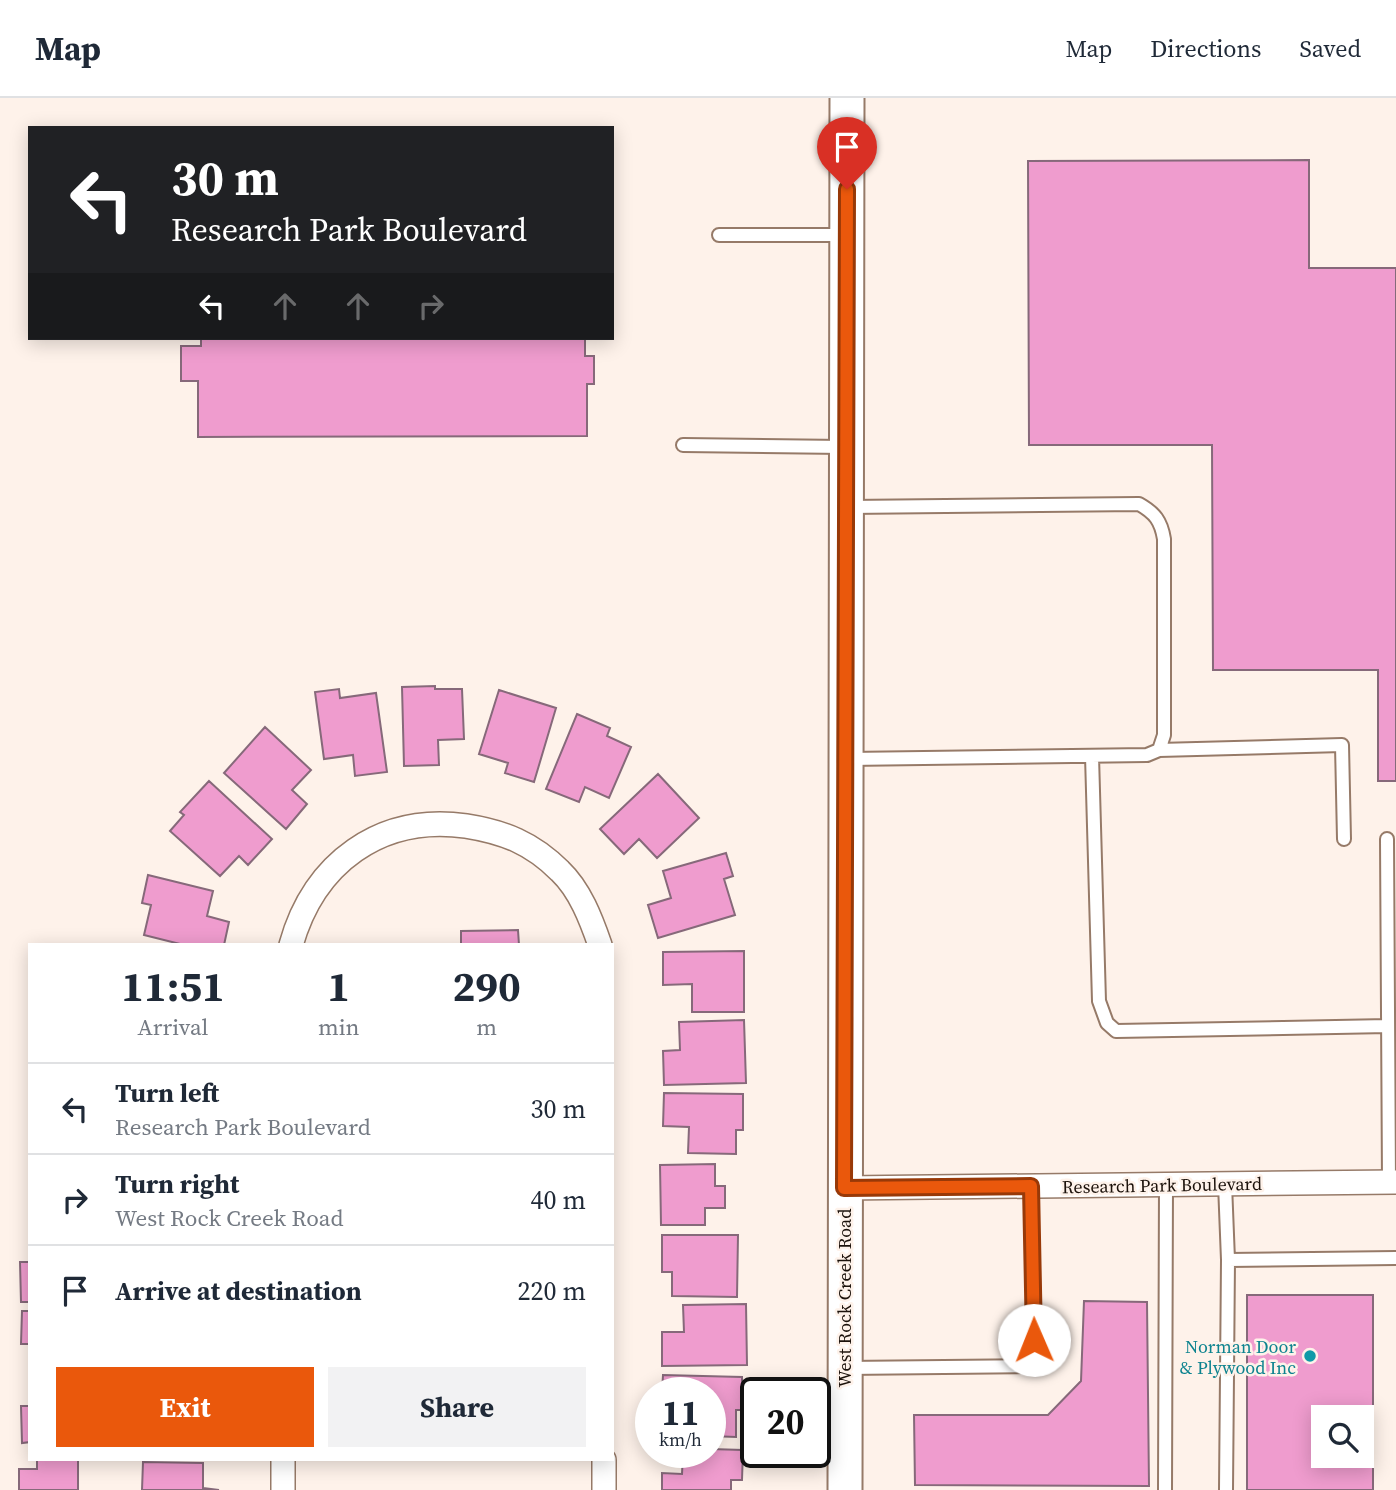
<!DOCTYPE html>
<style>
:root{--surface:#fff;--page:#f2f2f3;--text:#1f2937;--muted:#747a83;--line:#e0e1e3;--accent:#ea580c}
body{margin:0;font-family:"Source Serif 4",serif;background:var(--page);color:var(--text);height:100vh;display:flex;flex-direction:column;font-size:26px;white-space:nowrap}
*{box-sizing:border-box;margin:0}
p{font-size:23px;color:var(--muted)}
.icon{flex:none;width:38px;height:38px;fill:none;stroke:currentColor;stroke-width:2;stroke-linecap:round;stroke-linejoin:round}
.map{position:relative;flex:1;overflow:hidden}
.details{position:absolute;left:28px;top:845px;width:586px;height:518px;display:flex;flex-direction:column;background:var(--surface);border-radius:0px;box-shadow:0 4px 18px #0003}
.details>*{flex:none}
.hud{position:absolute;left:28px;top:28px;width:586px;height:214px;border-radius:0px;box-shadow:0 4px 18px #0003;background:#202124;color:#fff;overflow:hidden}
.buttons{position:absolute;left:1311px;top:1307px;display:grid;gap:14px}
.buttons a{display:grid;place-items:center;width:63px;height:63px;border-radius:0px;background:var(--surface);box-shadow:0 4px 18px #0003;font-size:35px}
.speed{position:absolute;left:635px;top:1279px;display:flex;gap:14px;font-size:35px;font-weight:700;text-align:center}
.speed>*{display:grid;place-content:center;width:91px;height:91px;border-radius:50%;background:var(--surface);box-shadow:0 4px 18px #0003;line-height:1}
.speed small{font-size:18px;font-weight:400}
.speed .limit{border:4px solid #111;border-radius:10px;background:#fff;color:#111}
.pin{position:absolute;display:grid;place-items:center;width:60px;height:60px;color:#fff;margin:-72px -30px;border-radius:50% 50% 50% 0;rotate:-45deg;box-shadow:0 0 7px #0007}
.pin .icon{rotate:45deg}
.me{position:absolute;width:77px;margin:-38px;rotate:359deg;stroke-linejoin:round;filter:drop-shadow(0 0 5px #0008)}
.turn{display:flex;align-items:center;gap:24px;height:147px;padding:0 28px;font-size:32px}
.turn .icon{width:91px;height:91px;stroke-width:2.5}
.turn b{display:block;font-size:49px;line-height:60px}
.lanes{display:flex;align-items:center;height:66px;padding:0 28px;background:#0003;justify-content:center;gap:35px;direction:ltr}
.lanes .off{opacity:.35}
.eta{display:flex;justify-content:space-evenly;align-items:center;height:119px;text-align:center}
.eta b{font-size:42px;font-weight:700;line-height:49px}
.button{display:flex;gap:14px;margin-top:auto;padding:14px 28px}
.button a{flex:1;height:80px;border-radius:0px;background:var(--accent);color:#fff;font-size:28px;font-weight:700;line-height:80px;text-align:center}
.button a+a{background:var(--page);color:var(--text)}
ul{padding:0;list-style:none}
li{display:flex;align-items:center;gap:21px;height:91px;padding:0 28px;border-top:2px solid var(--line)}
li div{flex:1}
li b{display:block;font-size:26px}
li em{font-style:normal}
header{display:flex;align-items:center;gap:42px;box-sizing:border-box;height:98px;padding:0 35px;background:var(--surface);border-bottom:2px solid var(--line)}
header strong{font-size:33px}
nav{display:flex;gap:38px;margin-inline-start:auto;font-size:24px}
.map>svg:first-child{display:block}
.building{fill:#ef9cce;stroke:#86697a;stroke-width:2;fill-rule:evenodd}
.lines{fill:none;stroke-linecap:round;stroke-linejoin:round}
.lane-casing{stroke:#967a68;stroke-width:16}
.street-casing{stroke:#967a68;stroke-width:26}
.secondary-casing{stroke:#967a68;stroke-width:37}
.lane{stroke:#fff;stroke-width:12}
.street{stroke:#fff;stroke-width:23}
.secondary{stroke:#fff;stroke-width:33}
.route-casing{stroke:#983908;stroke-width:18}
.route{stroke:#ea580c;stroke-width:12}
.culture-dot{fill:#0f9aa8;stroke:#fef2ea;stroke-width:2.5}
.labels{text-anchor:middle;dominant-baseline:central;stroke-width:5;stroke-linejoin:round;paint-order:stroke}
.street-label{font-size:18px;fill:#1b110a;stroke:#fef2ea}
.culture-label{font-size:18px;fill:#0d838f;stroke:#fef2ea;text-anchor:end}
</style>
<header>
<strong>Map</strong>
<nav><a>Map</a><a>Directions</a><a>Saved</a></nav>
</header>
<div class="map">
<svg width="1396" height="1392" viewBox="0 0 1396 1392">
<rect width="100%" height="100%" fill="#fef2ea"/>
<path class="building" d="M1309 62V170H1396V683H1378V572H1213L1212 347H1029L1028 63Z
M201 240H585V258H594V286H587V338L198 339V283H181V248H201Z
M435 588V591H462L464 641 438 642 439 667 404 668 402 589Z
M339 591 340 600 376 595 387 674 355 678 353 657 324 661 315 594Z
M499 592 556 610 534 684 505 675 508 665 479 656Z
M577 616 610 630 607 638 631 649 609 700 585 689 579 704 546 691Z
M265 629 311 672 292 692 307 706 286 731 224 675Z
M658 676 699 720 657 760 639 741 624 756 600 731Z
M209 683 272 741 248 767 239 758 220 778 170 733 184 717 180 714Z
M726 755 733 778 724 781 735 817 658 840 648 807 671 800 663 773Z
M148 777 213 793 207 818 229 824 224 847H184L144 837 151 807 142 805Z
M518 832 519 847H461V833Z
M744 853V914H692V886L663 887V854Z
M744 922 746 985 664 987 663 953 680 952 679 924Z
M664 995 743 996V1032H736V1056L688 1055 689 1029 663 1028Z
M715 1066V1088H725V1110H705V1127H661L660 1067Z
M662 1137H738L737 1199 672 1198V1174H662Z
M20 1164H30V1204H21Z
M1247 1197H1373V1392H1247ZM1323 1320H1362V1358H1323Z
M1084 1203 1147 1204 1149 1388 915 1387 914 1317H1048L1081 1283Z
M746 1206 747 1267 662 1268V1234H684L683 1207Z
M22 1213H30V1246H21Z
M663 1277 742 1279V1312H736V1339L710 1338V1295H662Z
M21 1308H30V1344L22 1345Z
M710 1351 743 1352 742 1382H731V1392H662V1375L682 1376 683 1354H710Z
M37 1362H78V1392H19V1371H37Z
M143 1364 203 1365V1390L219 1392H142Z"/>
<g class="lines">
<g class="lane-casing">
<path id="lane" d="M719 137H846
M683 347 844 349
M848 409 1139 406C1155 415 1161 423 1164 441V637L1159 652 1147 657 848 661
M1159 652 1342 647 1344 741
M1092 658 1099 903 1107 925 1116 933 1388 928
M1387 741 1389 1084
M1225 1086 1228 1162
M845 1270 1035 1268 1031 1088
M1165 1392 1166 1086
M1226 1392 1228 1162 1396 1160"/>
</g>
<g class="street-casing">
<path id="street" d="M291 847C314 765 380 716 466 728 504 734 532 745 560 773 580 792 591 821 600 847
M844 1090 1396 1084
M283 1392V1362
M604 1392V1362"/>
</g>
<g class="secondary-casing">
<path id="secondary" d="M845 1392 847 0"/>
</g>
<use href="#lane" class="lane"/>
<use href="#street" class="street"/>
<use href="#secondary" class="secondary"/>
</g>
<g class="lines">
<g class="route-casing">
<path id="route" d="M847 91 844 1090 1031 1088 1034 1242"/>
</g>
<use href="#route" class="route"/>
</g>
<circle class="culture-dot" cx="1310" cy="1258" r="7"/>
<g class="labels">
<g class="street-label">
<text transform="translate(1162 1087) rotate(-1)">Research Park Boulevard</text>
<text transform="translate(844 1200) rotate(-90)">West Rock Creek Road</text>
</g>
<g class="culture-label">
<text x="1296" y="1248">Norman Door<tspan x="1296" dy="21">&amp; Plywood Inc</tspan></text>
</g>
</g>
</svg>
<div class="buttons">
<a><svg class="icon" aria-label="search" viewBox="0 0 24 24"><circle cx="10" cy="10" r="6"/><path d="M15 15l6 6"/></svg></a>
</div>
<div class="speed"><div>11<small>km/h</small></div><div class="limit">20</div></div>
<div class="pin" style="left:847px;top:91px;background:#d93025"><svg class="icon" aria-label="arrive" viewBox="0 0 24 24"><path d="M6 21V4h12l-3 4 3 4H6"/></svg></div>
<svg class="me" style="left:1034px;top:1242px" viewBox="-20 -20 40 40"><circle r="19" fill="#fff"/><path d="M0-13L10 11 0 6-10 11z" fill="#ea580c"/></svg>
<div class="hud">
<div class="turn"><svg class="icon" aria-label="left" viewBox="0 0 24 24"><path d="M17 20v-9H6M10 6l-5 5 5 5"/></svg><div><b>30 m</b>Research Park Boulevard</div></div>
<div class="lanes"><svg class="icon" aria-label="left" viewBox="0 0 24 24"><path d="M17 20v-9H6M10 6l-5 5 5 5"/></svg><svg class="icon off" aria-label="ahead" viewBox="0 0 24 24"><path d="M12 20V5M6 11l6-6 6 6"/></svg><svg class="icon off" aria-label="ahead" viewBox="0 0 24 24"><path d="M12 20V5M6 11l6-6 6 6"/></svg><svg class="icon off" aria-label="right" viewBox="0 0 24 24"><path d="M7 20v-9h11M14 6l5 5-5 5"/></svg></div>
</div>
<section class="details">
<div class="eta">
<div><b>11:51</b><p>Arrival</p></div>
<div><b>1</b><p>min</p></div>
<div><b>290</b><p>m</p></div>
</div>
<ul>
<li><svg class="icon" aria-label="left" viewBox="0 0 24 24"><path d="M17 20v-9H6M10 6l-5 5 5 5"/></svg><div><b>Turn left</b><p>Research Park Boulevard</p></div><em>30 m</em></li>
<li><svg class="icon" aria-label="right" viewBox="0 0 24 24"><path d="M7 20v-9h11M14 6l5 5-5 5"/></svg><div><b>Turn right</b><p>West Rock Creek Road</p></div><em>40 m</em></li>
<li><svg class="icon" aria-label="arrive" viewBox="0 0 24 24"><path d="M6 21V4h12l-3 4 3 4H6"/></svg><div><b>Arrive at destination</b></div><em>220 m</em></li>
</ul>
<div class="button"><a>Exit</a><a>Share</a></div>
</section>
</div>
